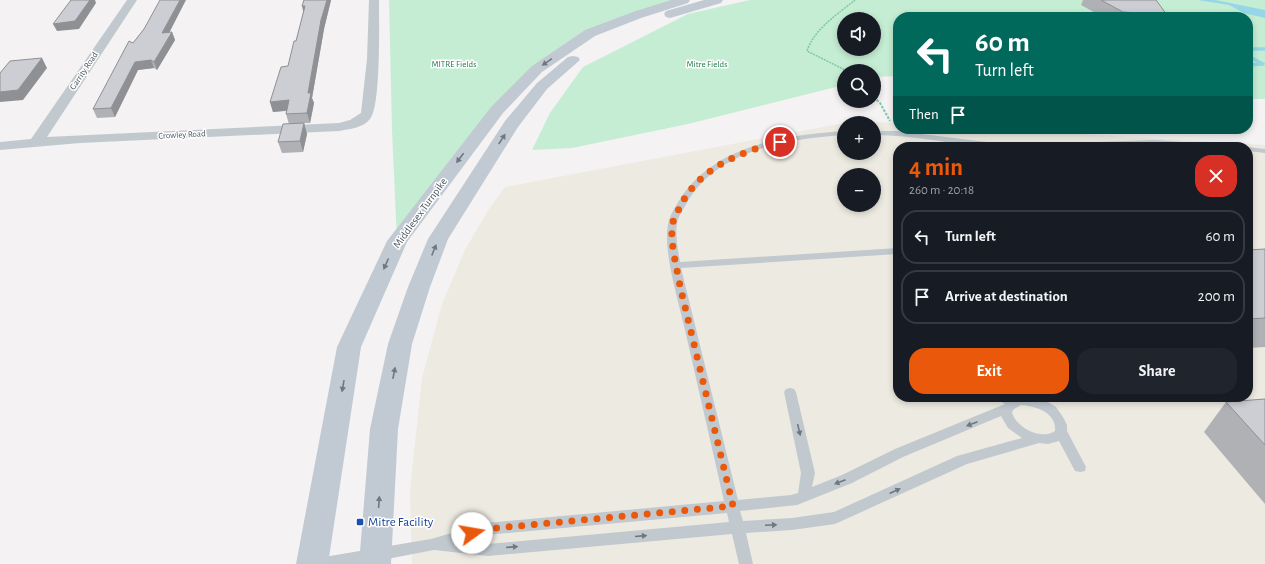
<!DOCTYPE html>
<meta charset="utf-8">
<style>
:root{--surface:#171b24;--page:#20242c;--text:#f1f3f6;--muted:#9ea1a6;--line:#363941;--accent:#ea580c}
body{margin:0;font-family:"Alegreya Sans",sans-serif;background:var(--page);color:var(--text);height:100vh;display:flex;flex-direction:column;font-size:15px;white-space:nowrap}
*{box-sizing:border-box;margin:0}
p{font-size:13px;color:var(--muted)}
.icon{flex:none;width:22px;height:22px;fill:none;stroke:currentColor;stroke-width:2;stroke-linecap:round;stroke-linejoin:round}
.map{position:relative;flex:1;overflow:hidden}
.sheet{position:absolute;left:893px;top:142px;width:360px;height:260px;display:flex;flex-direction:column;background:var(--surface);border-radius:16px;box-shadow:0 2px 6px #0003}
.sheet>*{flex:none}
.top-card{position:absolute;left:893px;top:12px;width:360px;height:122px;border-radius:16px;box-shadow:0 2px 6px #0003;background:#00695c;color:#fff;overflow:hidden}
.fabs{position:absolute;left:837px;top:12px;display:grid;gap:8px}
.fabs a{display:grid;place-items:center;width:44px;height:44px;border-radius:50%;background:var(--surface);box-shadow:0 2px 6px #0003;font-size:20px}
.pin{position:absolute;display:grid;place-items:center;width:34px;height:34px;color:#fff;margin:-17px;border:2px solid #fff;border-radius:50%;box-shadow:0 1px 4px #0007}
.me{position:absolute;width:44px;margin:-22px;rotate:77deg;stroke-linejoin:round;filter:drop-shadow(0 0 3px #0008)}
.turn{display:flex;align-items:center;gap:14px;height:84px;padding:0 16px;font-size:18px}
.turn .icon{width:52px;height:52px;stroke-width:2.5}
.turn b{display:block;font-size:28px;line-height:34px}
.then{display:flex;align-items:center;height:38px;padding:0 16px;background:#0003;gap:8px;font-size:15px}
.round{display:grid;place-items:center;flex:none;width:42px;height:42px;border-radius:16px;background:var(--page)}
.summary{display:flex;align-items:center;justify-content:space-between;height:68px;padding:0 16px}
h1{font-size:24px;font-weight:700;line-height:30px;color:var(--accent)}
.cta{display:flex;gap:8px;margin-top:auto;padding:8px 16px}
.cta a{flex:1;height:46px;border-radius:16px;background:var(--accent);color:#fff;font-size:16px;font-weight:700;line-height:46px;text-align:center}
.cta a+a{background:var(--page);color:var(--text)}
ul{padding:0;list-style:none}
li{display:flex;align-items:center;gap:12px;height:54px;margin:0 8px 6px;padding:0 8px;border:2px solid var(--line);border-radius:16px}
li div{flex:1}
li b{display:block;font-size:15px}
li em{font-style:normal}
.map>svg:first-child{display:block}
.commercial{fill:#edeae2;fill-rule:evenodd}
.green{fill:#c5edd3;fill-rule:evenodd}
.water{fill:#95d7e6}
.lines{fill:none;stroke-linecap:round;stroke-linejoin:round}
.stream{stroke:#95d7e6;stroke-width:3.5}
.path-far1{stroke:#7fc8a2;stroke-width:1.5;stroke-dasharray:2 1;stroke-linecap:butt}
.path{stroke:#7fc8a2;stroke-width:2;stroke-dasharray:2.5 1.5;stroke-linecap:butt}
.lane{fill:#c1c9cf;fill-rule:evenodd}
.street{fill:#c1c9cf;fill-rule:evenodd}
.secondary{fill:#c1cad3;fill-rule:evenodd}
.wall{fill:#afb1b5}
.shaded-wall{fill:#8f9094}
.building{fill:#ccced3;stroke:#8f9094}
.oneway{fill:#6e7881}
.oneway2{fill:#6e7880}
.route{stroke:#ea580c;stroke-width:7;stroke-dasharray:0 12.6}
.transit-dot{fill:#1a4fb4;stroke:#fff;stroke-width:1.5}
.labels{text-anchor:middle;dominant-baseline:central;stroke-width:3;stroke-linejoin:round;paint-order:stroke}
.far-park-label{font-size:9px;fill:#207b4b;stroke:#fff}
.far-street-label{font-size:9px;fill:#4b555e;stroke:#fff}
.street-label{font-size:11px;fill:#4b555e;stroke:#fff}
.near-transit-label{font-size:13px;fill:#164399;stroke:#fff;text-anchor:start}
</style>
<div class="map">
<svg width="1265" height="564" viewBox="0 0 1265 564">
<rect width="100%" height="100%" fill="#f4f2f2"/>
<path class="commercial" d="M855 121 898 123V129H995L1265 145V564H412L410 490 422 378 442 304 465 250 487 212 505 187 844 123V153H874V123H844ZM898 147H1248V397H898ZM844 175H874V205H844Z"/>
<path class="green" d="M389 0H684L590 33 537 69 397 241 392 130Z
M750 0H1265V99H1248V17H898V76L874 77V71H844V85L688 124 572 148 532 150 550 113 583 67 688 14ZM844 19H874V49H844Z"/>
<path class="water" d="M1198 0H1215L1265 10V18L1244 13 1229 5Z"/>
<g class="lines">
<path class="stream" d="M1248 49H1265
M1248 56 1263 64 1248 65"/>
<path class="path-far1" d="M847 71 807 51C814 29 838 14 855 0"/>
<path class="path" d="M874 97 880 103 890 121"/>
<path class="lane" d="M844 131V135C789 139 719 149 688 201 684 208 679 215 677 223 675 236 678 249 680 262L898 248V254L681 268 738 500 791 495 798 493 801 473 784 392 786 389 790 388 794 389 796 392 815 473 812 487 842 475 895 449 1005 404 998 400 996 397H1012L1015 398 1029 397 1048 402 1056 407 1063 417 1067 425V431L1086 467 1085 471 1080 472 1075 471 1059 441 1048 444 1039 443 967 464 835 524 792 530 746 533 753 564H739L732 534 488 556 434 550 361 564H317L319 559 324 557 431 539 486 523 724 501C711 444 698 387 685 330 679 302 661 247 669 220 671 213 676 206 680 199 714 145 786 135 844 131ZM1021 405C1036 406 1057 413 1055 431 1041 441 1015 427 1012 412L1014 409ZM1001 416 1008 428 1022 438 957 456 834 512 792 518 743 521 740 511 797 505 852 483 903 457ZM727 513 729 522 488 544 465 541 486 535Z
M874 131H897L995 143 1038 144 1154 140 1226 145 1230 147C1204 147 1179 145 1154 144 1100 144 1046 150 992 147 953 145 914 135 874 135Z
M1247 147H1248L1265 149V153L1248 151V147Z"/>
<path class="street" d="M127 0H137L47 137 339 123 350 120 361 113 367 59 369 0H379C379 21 381 107 370 119 363 128 349 129 339 131L80 143 0 150V142L31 139Z"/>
<path class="secondary" d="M671 0H690L688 3 641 18 595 36 542 72 503 113 407 242 361 347 328 564H296L337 347 387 241 491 107 532 66 585 30 633 12Z
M704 0H723L721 3 670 18 666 17 664 14 666 11Z
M573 56 578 57 580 60 547 89 518 127 448 239 430 287 412 344 398 429 391 564H359L370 429 388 344 408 287 428 239 505 121 537 83 568 57Z"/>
</g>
<path class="wall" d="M304 0H331L324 29 312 98 314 103 310 123H304L307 134 303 152 282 153 278 142 289 124 286 114V111L273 112 270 102 288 66 296 41 304 11Z
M1083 0H1156L1167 15 1166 17H1103L1081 5Z
M144 29 170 33 172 32 175 40 157 70 154 68 138 70 115 117 97 118 93 109 133 43Z
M1265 249V347L1248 348V250Z
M1265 399V504L1204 432 1226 402Z"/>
<path class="shaded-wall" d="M90 0H95L96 3 79 29 57 31 53 24Z
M180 0H186L165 41 162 33Z
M327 0H331L324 29 312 98 314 103 310 123 307 113 308 93 321 20Z
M302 6H305L304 15Z
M172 32 175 40 157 70 154 62Z
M42 58 47 68 23 100 0 102V92Z
M151 60 154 68 138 70 115 117 111 108 135 62Z
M289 100 292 110 273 112 270 102Z
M304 123 307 134 303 152 300 141Z"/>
<path class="building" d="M71 0H90L75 21 53 24Z
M160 0H180L162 33 172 32 154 62 151 60 135 62 111 108 93 109 129 41 133 43 144 29Z
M304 0H327L321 20 308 93H311L307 113 286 114 289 100 270 102 281 67 288 66 294 41H296L305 6H302Z
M1101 0H1156L1167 15 1123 12Z
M42 58 18 90 0 92V73L10 61Z
M304 123 300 141 278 142 283 124Z
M1265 249V318L1248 319V250Z
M1265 399V445L1226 402Z"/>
<defs><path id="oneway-solid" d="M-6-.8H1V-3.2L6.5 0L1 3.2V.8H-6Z"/></defs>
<g class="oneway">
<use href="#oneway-solid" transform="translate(547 62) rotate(146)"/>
<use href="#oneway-solid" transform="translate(502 139) rotate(-57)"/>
<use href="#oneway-solid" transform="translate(460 158) rotate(127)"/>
<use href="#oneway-solid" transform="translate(434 250) rotate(-68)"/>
<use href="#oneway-solid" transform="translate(386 264) rotate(114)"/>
<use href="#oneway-solid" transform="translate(394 373) rotate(-79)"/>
<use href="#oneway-solid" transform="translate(343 386) rotate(100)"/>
<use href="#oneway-solid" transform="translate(379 502) rotate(-86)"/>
</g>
<g class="oneway2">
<use href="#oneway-solid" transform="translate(972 424) rotate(159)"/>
<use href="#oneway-solid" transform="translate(799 430) rotate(77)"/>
<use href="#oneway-solid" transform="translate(840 482) rotate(159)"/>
<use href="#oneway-solid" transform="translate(895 491) rotate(-25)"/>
<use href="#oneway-solid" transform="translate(771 525) rotate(-3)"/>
<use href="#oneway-solid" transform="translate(641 536) rotate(-5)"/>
<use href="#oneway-solid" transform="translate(512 547) rotate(-5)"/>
</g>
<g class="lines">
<path class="route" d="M472 533 486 529 733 506 680 286C677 268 669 239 673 222 674 218 676 214 678 211 696 169 739 152 780 142"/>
</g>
<rect class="transit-dot" x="356" y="518" width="8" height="8" rx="2"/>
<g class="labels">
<g class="far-park-label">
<text x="454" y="64">MITRE Fields</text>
<text x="707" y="64">Mitre Fields</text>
</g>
<g class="far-street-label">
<text transform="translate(84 71) rotate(-56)">Garrity Road</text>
<text transform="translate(182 135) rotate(-3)">Crowley Road</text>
</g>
<g class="street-label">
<text transform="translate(420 213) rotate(-54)">Middlesex Turnpike</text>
</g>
<g class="near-transit-label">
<text x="368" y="522">Mitre Facility</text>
</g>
</g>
</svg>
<div class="fabs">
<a><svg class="icon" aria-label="sound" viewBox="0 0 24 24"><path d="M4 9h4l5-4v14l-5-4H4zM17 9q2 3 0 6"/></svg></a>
<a><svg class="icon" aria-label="search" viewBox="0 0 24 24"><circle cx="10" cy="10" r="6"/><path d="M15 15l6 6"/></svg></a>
<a>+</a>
<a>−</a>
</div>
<div class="pin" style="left:780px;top:142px;background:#d93025"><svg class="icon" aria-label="arrive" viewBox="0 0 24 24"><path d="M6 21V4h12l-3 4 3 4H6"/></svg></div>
<svg class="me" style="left:472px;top:533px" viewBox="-20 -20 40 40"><circle r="19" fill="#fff"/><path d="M0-13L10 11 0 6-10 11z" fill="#ea580c"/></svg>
<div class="top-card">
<div class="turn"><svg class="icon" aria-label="left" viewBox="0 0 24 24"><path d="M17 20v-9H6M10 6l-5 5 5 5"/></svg><div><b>60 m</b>Turn left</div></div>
<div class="then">Then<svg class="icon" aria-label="arrive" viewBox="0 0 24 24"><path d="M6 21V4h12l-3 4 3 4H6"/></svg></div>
</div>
<section class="sheet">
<div class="summary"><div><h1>4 min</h1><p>260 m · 20:18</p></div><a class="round" style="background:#d93025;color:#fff"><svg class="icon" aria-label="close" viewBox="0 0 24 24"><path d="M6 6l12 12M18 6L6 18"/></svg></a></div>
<ul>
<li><svg class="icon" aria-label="left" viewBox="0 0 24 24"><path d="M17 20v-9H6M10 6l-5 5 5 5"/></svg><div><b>Turn left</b></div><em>60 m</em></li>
<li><svg class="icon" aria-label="arrive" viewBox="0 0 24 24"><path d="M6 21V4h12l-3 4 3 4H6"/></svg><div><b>Arrive at destination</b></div><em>200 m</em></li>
</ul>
<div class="cta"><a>Exit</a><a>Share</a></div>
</section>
</div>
